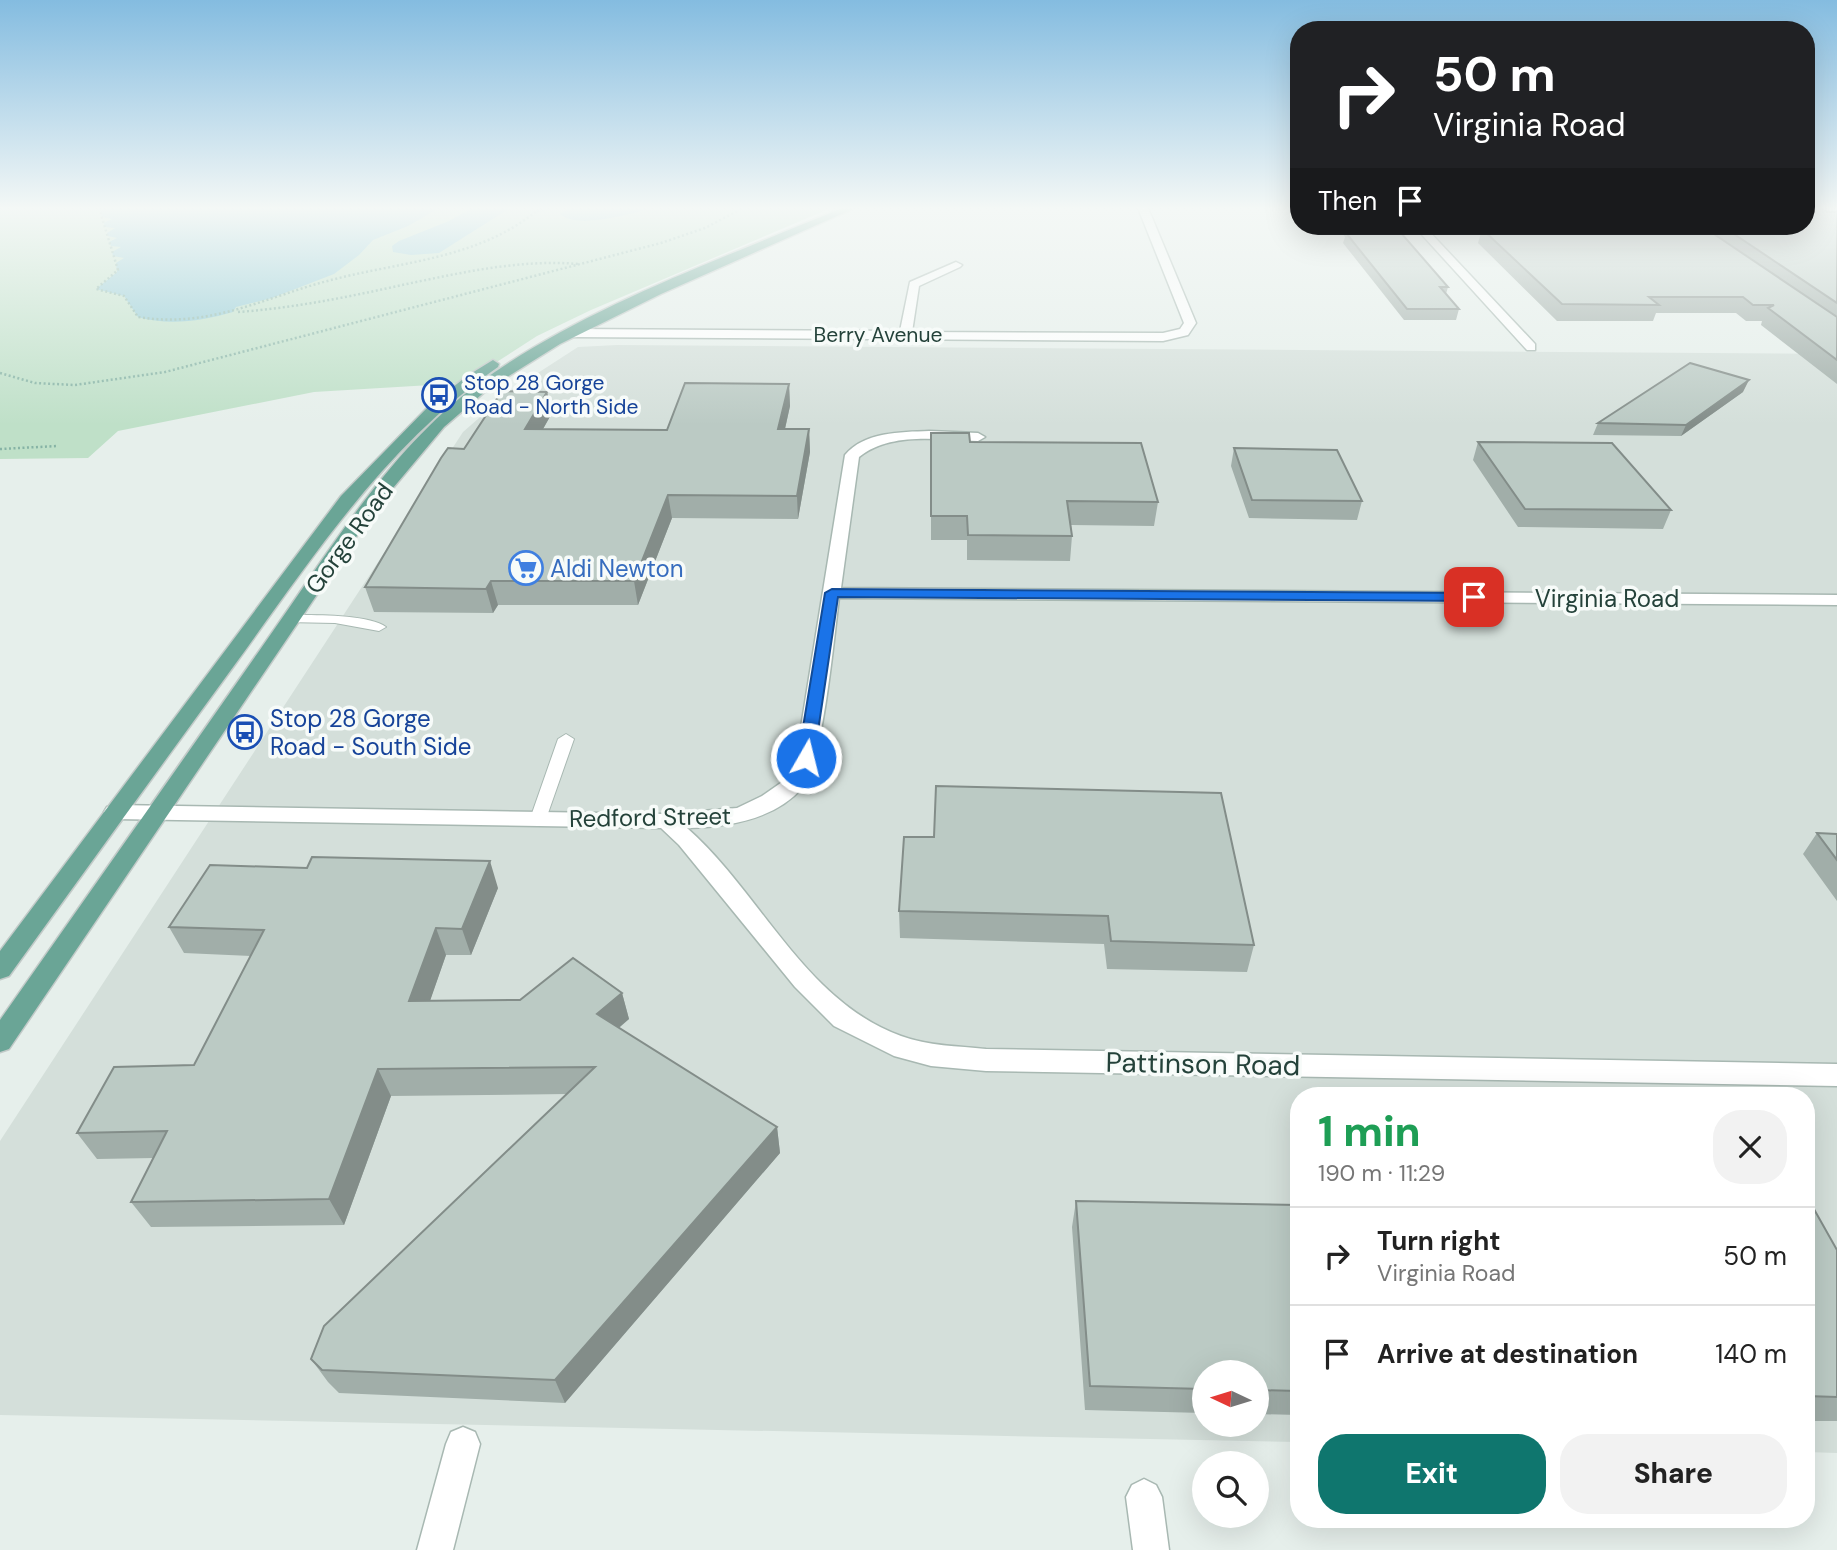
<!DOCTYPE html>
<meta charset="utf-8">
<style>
:root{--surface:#fff;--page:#f2f2f2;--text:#222;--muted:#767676;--line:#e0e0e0;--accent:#0f766e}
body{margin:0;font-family:"DM Sans",sans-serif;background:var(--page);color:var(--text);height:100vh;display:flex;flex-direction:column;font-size:26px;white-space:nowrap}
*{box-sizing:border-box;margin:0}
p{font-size:23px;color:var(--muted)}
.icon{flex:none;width:38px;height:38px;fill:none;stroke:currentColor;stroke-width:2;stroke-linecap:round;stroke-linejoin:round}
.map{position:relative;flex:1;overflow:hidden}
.drawer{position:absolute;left:1290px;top:1087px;width:525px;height:441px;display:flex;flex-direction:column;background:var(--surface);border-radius:28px;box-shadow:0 7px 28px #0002}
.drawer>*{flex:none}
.guide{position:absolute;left:1290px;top:21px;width:525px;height:214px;border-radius:28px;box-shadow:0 7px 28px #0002;background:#202124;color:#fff;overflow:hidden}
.needle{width:46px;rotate:274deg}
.buttons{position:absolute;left:1192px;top:1360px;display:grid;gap:14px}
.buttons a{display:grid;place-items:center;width:77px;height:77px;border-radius:50%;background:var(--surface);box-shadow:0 7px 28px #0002;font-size:35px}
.pin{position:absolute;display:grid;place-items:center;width:60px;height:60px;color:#fff;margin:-30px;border-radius:14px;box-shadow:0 4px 10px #0006}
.me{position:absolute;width:77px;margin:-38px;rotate:8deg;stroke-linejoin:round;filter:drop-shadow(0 0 5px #0008)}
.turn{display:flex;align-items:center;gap:24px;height:147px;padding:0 28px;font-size:32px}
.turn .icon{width:91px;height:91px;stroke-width:2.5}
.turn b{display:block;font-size:49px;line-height:60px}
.then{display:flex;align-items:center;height:66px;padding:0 28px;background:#0003;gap:14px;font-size:26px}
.round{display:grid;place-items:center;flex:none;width:74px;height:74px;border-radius:28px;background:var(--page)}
.head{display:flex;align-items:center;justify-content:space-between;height:119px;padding:0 28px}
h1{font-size:42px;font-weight:800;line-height:52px;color:#1e9e55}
.action{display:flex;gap:14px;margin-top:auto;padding:14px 28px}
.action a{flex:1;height:80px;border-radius:28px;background:var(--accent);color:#fff;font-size:28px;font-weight:800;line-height:80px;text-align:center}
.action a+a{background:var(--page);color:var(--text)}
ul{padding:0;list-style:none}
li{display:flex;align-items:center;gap:21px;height:98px;padding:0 28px;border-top:2px solid var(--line)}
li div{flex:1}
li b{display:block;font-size:26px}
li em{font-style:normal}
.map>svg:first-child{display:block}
.built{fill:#d4dfda;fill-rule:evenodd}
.green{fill:#bfe0c8}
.water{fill:#8ec9d4}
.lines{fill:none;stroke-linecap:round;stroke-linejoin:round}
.service-casing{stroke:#a8b8b2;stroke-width:2}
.minor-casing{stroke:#a8b8b2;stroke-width:3}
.primary-casing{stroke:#c2cac8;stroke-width:3}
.path{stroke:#86b3a5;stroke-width:2.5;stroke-dasharray:2 2.5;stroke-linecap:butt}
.service{fill:#fff;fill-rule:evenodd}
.minor{fill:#fff;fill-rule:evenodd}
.primary{fill:#6aa596;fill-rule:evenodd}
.wall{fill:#a1aea9}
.shaded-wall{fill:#838d89}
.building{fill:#bbcac4;stroke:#838d89;stroke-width:2}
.route{fill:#1a73e8;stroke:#114b97;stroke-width:2}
.labels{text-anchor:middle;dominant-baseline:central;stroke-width:7;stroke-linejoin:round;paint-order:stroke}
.far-street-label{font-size:21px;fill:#24423a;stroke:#f7fbf9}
.far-transit-label{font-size:21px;fill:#164399;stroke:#f7fbf9;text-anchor:start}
.street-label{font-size:24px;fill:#24423a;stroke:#f7fbf9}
.shop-label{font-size:24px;fill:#366cbe;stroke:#f7fbf9;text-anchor:start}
.transit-label{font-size:24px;fill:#164399;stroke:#f7fbf9;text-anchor:start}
.near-street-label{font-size:28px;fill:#24423a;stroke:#f7fbf9}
</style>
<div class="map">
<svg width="1837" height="1550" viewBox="0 0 1837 1550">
<rect width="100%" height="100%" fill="#e6efeb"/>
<path class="built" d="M617 345 1837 354V1453L1806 1452V1096H1298V1442L0 1415V1141L463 432 510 391 578 347ZM1204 1372H1256V1424H1204Z"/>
<path class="green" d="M0 208H831L591 310 537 336 464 383 314 392 118 431 88 458 0 459Z"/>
<path class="water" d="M99 208H439L408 226 373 240 359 255 334 274 272 298 236 307 233 312C202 321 169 326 138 317L124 296 96 289 117 272 116 263 124 258 113 256 112 252 121 247 111 246 109 242 117 238 108 236 107 233 115 228 105 227 104 223 112 219 102 217Z
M472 208H510L439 253 411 255 393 252 392 246 399 241 449 221Z
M569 208H654C631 213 578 230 560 214Z"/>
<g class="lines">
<g class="service-casing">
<path id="service" d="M290 615C312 615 369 614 386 627L379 631 335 623 285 622 283 619Z
M566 734 574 739 546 819 538 825 532 823 530 819 558 739Z"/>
</g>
<g class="minor-casing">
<path id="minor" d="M1138 208H1148L1196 323 1188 335 1163 341 571 337 565 333 571 329 900 331 910 282 956 262 962 265 960 267 919 286 912 332 1163 333 1180 329 1184 323Z
M1414 226H1424L1535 344V350H1527Z
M929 431 978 433 985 437 978 441C940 440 891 431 859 457L841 588 1837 595V605L839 598C834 636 823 764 802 788 774 820 727 827 687 828 761 893 804 1001 901 1036 928 1046 958 1046 986 1049L1837 1064V1086L986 1071 931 1066 894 1056 834 1026 795 987 679 845 661 828 115 819 107 817 104 812 107 807 115 805 666 814 737 808 762 796 785 780 796 758 845 455C864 432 900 432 929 431Z
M463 1427 475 1432 480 1444 453 1550H417L446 1444 451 1432Z
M1144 1479 1156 1485 1162 1497 1169 1550H1133L1126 1497 1132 1485Z"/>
</g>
<g class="primary-casing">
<path id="primary" d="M842 208H855L661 294 560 344 488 389 444 427 373 512 9 1049 0 1052V1020C88 895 176 770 264 644 328 554 388 450 478 384 581 308 724 258 842 208Z
M493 360 499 364 498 367C385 446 315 554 236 663 160 767 85 871 9 976L0 979V951L341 496 428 407 467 376Z"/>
</g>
<path class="path" d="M99 208 118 270 96 289 124 296 138 317C212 329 266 296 335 279 406 261 482 258 540 208
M537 211 552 208
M238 312C294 308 348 297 402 285 460 273 519 259 578 264
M0 373 35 383 75 385 165 372 661 243 705 228 743 208
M0 449 58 446"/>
<use href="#service" class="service"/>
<use href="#minor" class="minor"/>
<use href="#primary" class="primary"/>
</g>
<path class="wall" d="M1828 212H1837V384L1761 325 1762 321H1746L1736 313H1656L1653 321H1557L1478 243 1482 229H1619L1615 226H1806Z
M1337 226H1395L1448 287 1446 294 1459 309 1456 320H1404L1343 243 1345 237Z
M789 384 790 406 785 429H809L810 452 798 519 672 518 638 605H498L493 613 374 612 365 587 464 449 547 392 552 413 543 429 667 430Z
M1743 392 1681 436 1593 435 1598 423Z
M931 433 970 442 1158 502 1154 526 1071 525 1072 536 1070 561 967 560V540H931Z
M1478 442 1671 510 1663 529 1518 527 1473 460Z
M1234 448 1362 501 1357 520 1249 518 1231 466Z
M1817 833 1837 834V901L1803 854Z
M904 837 1254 945 1247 972 1107 969 1104 944 900 938 899 911Z
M498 888 471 955H446L430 1000H520L622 993 629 1019 619 1028 777 1127 780 1153 565 1403 339 1393 328 1382 311 1359 567 1094 391 1096 344 1225 151 1227 131 1202 154 1158 97 1159 77 1133 194 1065 251 956 184 953 169 927Z
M1806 1195 1837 1250V1421H1806Z
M1076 1201 1298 1205V1415L1256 1414V1372H1204V1413L1085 1410 1072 1227Z"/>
<path class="shaded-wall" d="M1749 380 1743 392 1681 436 1686 425Z
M789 384 790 406 780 451 778 429Z
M547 392 552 413 530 452 525 429Z
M809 429 810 452 798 519 797 496Z
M668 495 672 518 638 605 634 581Z
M491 581 498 605 493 613 486 589Z
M490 861 498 888 471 955 462 929Z
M436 928 446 955 421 1027 409 1001Z
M622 993 629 1019 604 1040 597 1014Z
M378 1069 391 1096 344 1225 329 1199Z
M777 1127 780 1153 565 1403 555 1380Z"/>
<path class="building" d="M1806 208H1821L1828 212H1837V303L1722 226H1806Z
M1346 226H1395L1448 287H1440L1459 309H1407L1346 233H1352Z
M1639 226H1702L1837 317V360L1768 308 1774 305H1753L1743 297H1649L1659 305 1562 304 1482 229H1643Z
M1690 363 1749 380 1686 425 1598 423Z
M685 383 789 384 778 429H809L797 496 668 495 634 581H491L486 589 365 587 441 458 448 448 464 449 502 391 547 392 525 429 667 430Z
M931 433H969L970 442 1141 443 1158 502 1067 501 1072 536 968 535 967 516H931Z
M1478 442 1612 443 1671 510 1525 509Z
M1234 448 1337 450 1362 501 1252 500Z
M936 786 1221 793 1254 945 1111 941 1108 916 899 911 904 837H934Z
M1817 833 1837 834V860Z
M312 857 490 861 462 929 436 928 409 1001 520 1000 573 958 622 993 597 1014 777 1127 555 1380 322 1370 311 1359 324 1326 595 1067 378 1069 329 1199 131 1202 167 1131 77 1133 114 1067 194 1065 264 930 169 927 210 865 307 868Z
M1806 1195 1837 1250V1397L1806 1396Z
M1076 1201 1298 1205V1391L1256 1390V1372H1204V1389L1090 1386Z"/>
<linearGradient id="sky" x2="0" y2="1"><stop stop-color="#84bce0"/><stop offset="0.49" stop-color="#f4f8f6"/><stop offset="1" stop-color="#f4f8f6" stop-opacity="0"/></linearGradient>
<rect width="1837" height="425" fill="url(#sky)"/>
<path class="route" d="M832 589 1474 593 1481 597 1474 601 838 597 814 758 806 763 798 758 825 593Z"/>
<defs>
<g id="bus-ring" transform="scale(1.75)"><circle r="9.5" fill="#f7fbf9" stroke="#1a4fb4" stroke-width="1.5"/><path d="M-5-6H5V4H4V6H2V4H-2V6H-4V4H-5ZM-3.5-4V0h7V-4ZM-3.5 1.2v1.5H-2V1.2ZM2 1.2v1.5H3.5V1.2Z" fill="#1a4fb4"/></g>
<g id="supermarket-ring" transform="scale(1.75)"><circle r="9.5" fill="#f7fbf9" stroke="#3f7fe0" stroke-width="1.5"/><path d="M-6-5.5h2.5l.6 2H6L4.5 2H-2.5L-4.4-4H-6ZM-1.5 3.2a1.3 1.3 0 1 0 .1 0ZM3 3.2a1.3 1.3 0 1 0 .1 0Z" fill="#3f7fe0"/></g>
</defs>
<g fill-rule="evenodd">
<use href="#bus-ring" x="439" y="395"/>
<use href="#supermarket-ring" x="526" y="568"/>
<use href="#bus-ring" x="245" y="732"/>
</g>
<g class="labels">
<g class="far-street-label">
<text x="878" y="335">Berry Avenue</text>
</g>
<g class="far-transit-label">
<text x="464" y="383">Stop 28 Gorge<tspan x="464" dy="24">Road - North Side</tspan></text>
</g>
<g class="street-label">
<text transform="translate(349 538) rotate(-54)">Gorge Road</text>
<text x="1607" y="598">Virginia Road</text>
<text transform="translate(650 817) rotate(-1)">Redford Street</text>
</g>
<g class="shop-label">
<text x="550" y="568">Aldi Newton</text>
</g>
<g class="transit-label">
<text x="270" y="718">Stop 28 Gorge<tspan x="270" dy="28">Road - South Side</tspan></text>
</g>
<g class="near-street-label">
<text transform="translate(1203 1064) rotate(1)">Pattinson Road</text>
</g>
</g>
</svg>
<div class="buttons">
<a><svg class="needle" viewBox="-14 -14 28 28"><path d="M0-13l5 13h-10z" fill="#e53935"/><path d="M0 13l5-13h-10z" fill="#767676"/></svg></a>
<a><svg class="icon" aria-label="search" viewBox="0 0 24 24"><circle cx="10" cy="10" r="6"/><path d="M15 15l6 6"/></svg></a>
</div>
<div class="pin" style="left:1474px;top:597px;background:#d93025"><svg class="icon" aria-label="arrive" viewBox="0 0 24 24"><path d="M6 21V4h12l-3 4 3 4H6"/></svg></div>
<svg class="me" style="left:806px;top:758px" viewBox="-20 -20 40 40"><circle r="17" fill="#1a73e8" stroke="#fff" stroke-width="3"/><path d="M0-11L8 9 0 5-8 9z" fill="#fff"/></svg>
<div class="guide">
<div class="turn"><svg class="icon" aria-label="right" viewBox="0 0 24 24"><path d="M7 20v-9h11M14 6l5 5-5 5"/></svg><div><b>50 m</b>Virginia Road</div></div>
<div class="then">Then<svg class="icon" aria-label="arrive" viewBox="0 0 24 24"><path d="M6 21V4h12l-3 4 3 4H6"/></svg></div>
</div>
<section class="drawer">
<div class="head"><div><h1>1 min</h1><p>190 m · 11:29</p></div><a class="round"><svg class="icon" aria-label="close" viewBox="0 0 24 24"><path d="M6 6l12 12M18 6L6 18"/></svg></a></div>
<ul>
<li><svg class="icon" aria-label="right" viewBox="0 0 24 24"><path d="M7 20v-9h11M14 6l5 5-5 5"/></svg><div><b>Turn right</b><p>Virginia Road</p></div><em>50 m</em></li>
<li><svg class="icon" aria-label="arrive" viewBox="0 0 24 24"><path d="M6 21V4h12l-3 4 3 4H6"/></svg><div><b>Arrive at destination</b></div><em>140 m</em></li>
</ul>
<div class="action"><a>Exit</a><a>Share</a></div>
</section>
</div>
